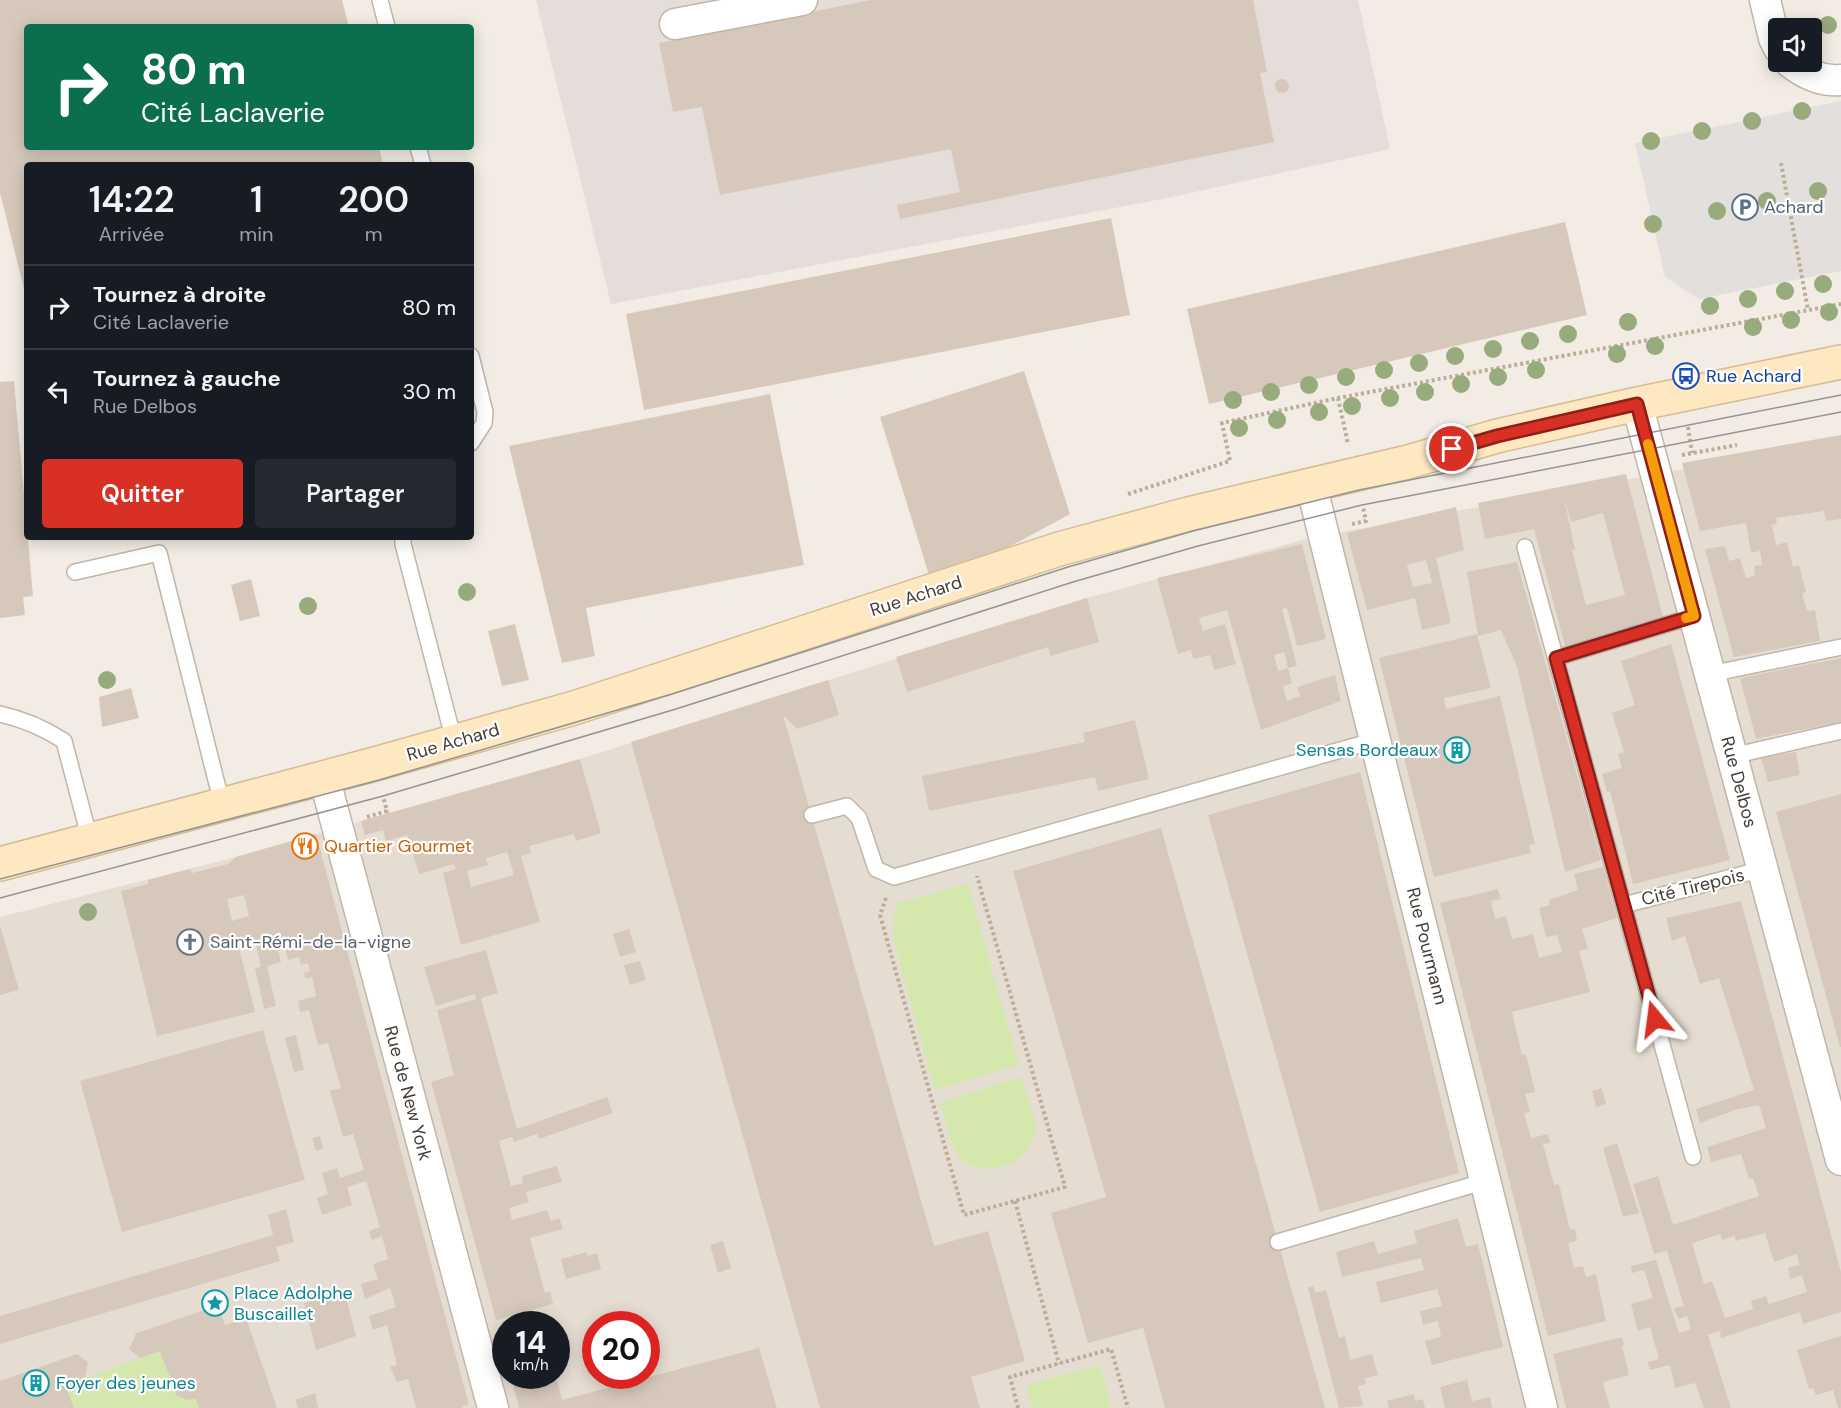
<!DOCTYPE html>
<html lang="fr">
<meta charset="utf-8">
<style>
:root{--surface:#171b24;--page:#242831;--text:#f1f3f6;--muted:#9ea1a6;--line:#363941;--accent:#d93025}
body{margin:0;font-family:"DM Sans",sans-serif;background:var(--page);color:var(--text);height:100vh;display:flex;flex-direction:column;font-size:22px;white-space:nowrap}
*{box-sizing:border-box;margin:0}
p{font-size:20px;color:var(--muted)}
.icon{flex:none;width:33px;height:33px;fill:none;stroke:currentColor;stroke-width:2;stroke-linecap:round;stroke-linejoin:round}
.map{position:relative;flex:1;overflow:hidden}
.side{position:absolute;left:24px;top:162px;width:450px;height:378px;display:flex;flex-direction:column;background:var(--surface);border-radius:6px;box-shadow:0 3px 15px #0003}
.side>*{flex:none}
.banner{position:absolute;left:24px;top:24px;width:450px;height:126px;border-radius:6px;box-shadow:0 3px 15px #0003;background:#0b6e4f;color:#fff;overflow:hidden}
.buttons{position:absolute;left:1768px;top:18px;display:grid;gap:12px}
.buttons a{display:grid;place-items:center;width:54px;height:54px;border-radius:6px;background:var(--surface);box-shadow:0 3px 15px #0003;font-size:30px}
.speed{position:absolute;left:492px;top:1311px;display:flex;gap:12px;font-size:30px;font-weight:700;text-align:center}
.speed>*{display:grid;place-content:center;width:78px;height:78px;border-radius:50%;background:var(--surface);box-shadow:0 3px 15px #0003;line-height:1}
.speed small{font-size:15px;font-weight:400}
.speed .limit{border:9px solid #d22;background:#fff;color:#111}
.pin{position:absolute;display:grid;place-items:center;width:51px;height:51px;color:#fff;margin:-26px;border:3px solid #fff;border-radius:50%;box-shadow:0 2px 6px #0007}
.me{position:absolute;width:66px;margin:-33px;rotate:344deg;stroke-linejoin:round;filter:drop-shadow(0 0 4px #0008)}
.turn{display:flex;align-items:center;gap:21px;height:126px;padding:0 18px;font-size:27px}
.turn .icon{width:78px;height:78px;stroke-width:2.5}
.turn b{display:block;font-size:42px;line-height:51px}
.eta{display:flex;justify-content:space-evenly;align-items:center;height:102px;text-align:center}
.eta b{font-size:36px;font-weight:600;line-height:42px}
.primary-button{display:flex;gap:12px;margin-top:auto;padding:12px 18px}
.primary-button a{flex:1;height:69px;border-radius:6px;background:var(--accent);color:#fff;font-size:24px;font-weight:600;line-height:69px;text-align:center}
.primary-button a+a{background:var(--page);color:var(--text)}
ul{padding:0;list-style:none}
li{display:flex;align-items:center;gap:18px;height:84px;padding:0 18px;border-top:2px solid var(--line)}
li div{flex:1}
li b{display:block;font-size:22px}
li em{font-style:normal}
.map>svg:first-child{display:block}
.residential{fill:#e6ddd2;fill-rule:evenodd}
.industrial{fill:#e4ddd9}
.green{fill:#d4e7ac}
.parking{fill:#e2dfdc}
.building{fill:#d6c9bc;fill-rule:evenodd}
.lines{fill:none;stroke-linecap:round;stroke-linejoin:round}
.lane-casing{stroke:#c0b5a9;stroke-width:18}
.street-casing{stroke:#c0b5a9;stroke-width:33}
.secondary-casing{stroke:#d5bc95;stroke-width:36}
.path{stroke:#bfac98;stroke-width:4;stroke-dasharray:3 3;stroke-linecap:butt}
.lane{stroke:#fff;stroke-width:15}
.street{stroke:#fff;stroke-width:30}
.secondary{stroke:#fee8c1;stroke-width:33}
.tram{stroke:#949494;stroke-width:1.5}
.tree{fill:#98ab7d}
.route-casing{stroke:#8d1f18;stroke-width:15}
.route{stroke:#d93025;stroke-width:10}
.slow{stroke:#f59e0b;stroke-width:10}
.labels{text-anchor:middle;dominant-baseline:central;stroke-width:4.5;stroke-linejoin:round;paint-order:stroke}
.service-label{font-size:18px;fill:#4e5e75;stroke:#fff;text-anchor:start}
.transit-label{font-size:18px;fill:#164399;stroke:#fff;text-anchor:start}
.street-label{font-size:18px;fill:#443b34;stroke:#fff}
.culture-label{font-size:18px;fill:#0d838f;stroke:#fff;text-anchor:start}
.food-label{font-size:18px;fill:#c56008;stroke:#fff;text-anchor:start}
.worship-label{font-size:18px;fill:#5b616d;stroke:#fff;text-anchor:start}
</style>
<div class="map">
<svg width="1841" height="1408" viewBox="0 0 1841 1408">
<rect width="100%" height="100%" fill="#f2ece4"/>
<path class="residential" d="M1841 440V1408H0V917L236 857 580 759 1087 598 1310 538ZM506 1324H556V1376H506ZM596 1324H646V1376H596Z"/>
<path class="industrial" d="M536 0H1358L1390 149 1167 198 611 304Z"/>
<path class="green" d="M968 884 1019 1065 935 1090 895 946C892 930 893 919 897 903Z
M1022 1077 1037 1128C1033 1136 1030 1147 1025 1153 1010 1170 977 1175 961 1159 951 1148 945 1117 940 1102Z
M160 1351 180 1398 188 1400 196 1399 199 1408H74L65 1385Z
M1100 1365 1111 1408H1032L1026 1385Z"/>
<path class="parking" d="M1841 101V271L1699 299 1665 277 1635 143Z"/>
<path class="building" d="M0 0H342L349 27H27V147H379L383 165H27L26 297 0 193Z
M871 0H1253L1267 72 1260 73 1274 142 900 219 897 205 960 192 951 149 720 195 702 107 673 112 659 43Z
M1275 86a7 7 0 1 1 14 0a7 7 0 1 1-14 0Z
M1111 218 1130 315 644 410 626 314Z
M1565 222 1587 315 1209 404 1187 309Z
M1024 371 1070 514 996 554 929 575 880 417Z
M14 381 33 596 23 597 25 615 0 618V382Z
M770 394 804 565 586 608 595 656 562 663 509 446Z
M1841 435V519L1826 521 1824 511 1776 518 1777 524 1772 525 1776 545 1787 542 1793 567 1799 565 1806 592 1802 593 1807 611 1815 610 1820 641 1734 657 1705 549 1725 546 1729 561 1740 558 1746 578 1755 576 1754 566 1762 565 1760 551 1751 553 1746 523 1700 531 1682 463Z
M1626 474 1663 617 1566 650 1534 529 1485 539 1478 503ZM1564 497 1571 522 1603 513 1625 595 1586 605 1572 550H1575Z
M1456 507 1464 550 1436 558 1451 623 1422 630 1415 598 1367 610 1347 533ZM1426 560 1432 583 1413 587 1407 565Z
M1302 544 1326 639 1297 646 1287 608 1282 609 1297 666 1288 668 1284 652 1274 655 1278 671 1288 668 1292 683 1283 686 1287 701 1300 696 1297 687 1335 675 1341 701 1261 730 1227 610 1199 618 1203 631 1225 624 1236 664 1214 670 1210 655 1193 659 1191 650 1178 654 1157 578Z
M1517 562 1601 860 1565 872 1517 667 1501 630 1478 636 1467 572Z
M251 579 260 616 240 621 231 585Z
M1087 598 1099 642 1050 656 1048 647 907 692 896 657Z
M515 624 529 680 502 686 488 631Z
M1477 634 1491 688 1444 698 1446 709 1500 696 1535 844 1529 845 1531 853 1434 877 1379 658Z
M1671 644 1730 860 1633 884 1610 791 1607 792 1602 774 1622 768 1618 754 1624 752 1612 713 1635 705 1621 661Z
M1841 658V722L1756 739 1740 678Z
M828 680 839 715 797 729 783 715 934 1246 988 1231 1025 1361 971 1377 980 1408H820L631 742Z
M131 688 139 718 102 727 99 697Z
M1135 720 1149 779 1098 791 1095 777 929 811 922 776 1085 742 1083 733Z
M1796 752 1800 775 1768 782 1761 758Z
M580 759 601 833 576 841 574 834 529 846 531 853 521 856 540 922 461 945 443 873 456 869 454 864 419 874 407 835 386 841 383 830 365 835 361 821ZM507 852 514 875 471 887 467 871 488 865 486 858Z
M1360 772 1459 1173 1320 1212 1208 815Z
M1841 794V1047H1840L1776 812Z
M1161 828 1325 1408H1165L1143 1328 1088 1343 1051 1213 1106 1197 1013 871Z
M316 834 469 1405 462 1406 463 1408H416L408 1379 397 1382 390 1367 397 1365 387 1325 373 1330 369 1316 396 1307 390 1288 365 1299 361 1284 378 1279 373 1264 388 1259 382 1236 372 1240 369 1231 380 1227 366 1181 347 1187 352 1205 322 1215 317 1198 328 1194 322 1173 337 1168 340 1178 364 1170 353 1134 343 1137 330 1091 341 1088 328 1043 318 1045 309 1010 300 1012 298 1001 316 996 312 977 306 979 304 973 310 971 308 963 301 965 299 957 288 960 284 944 277 946 281 962 267 966 276 1006 264 1009 255 968 261 967 255 940 238 944 255 1012 157 1036 121 891 148 884V880L190 869 192 873 228 864 236 857ZM244 895 249 916 232 921 227 899Z
M1603 867 1617 918 1582 929 1588 949 1579 951 1590 992 1512 1012 1522 1055 1526 1054 1535 1092 1525 1094 1530 1112 1524 1113 1531 1138 1548 1134 1550 1143 1543 1144 1554 1185 1559 1184 1570 1230 1575 1229 1577 1241 1568 1243 1574 1268 1583 1266 1586 1277 1596 1274 1606 1321 1548 1336 1440 903 1498 889 1501 899 1491 901 1495 919 1506 916 1512 939 1533 934 1539 958 1562 952 1557 935 1546 937 1539 908 1550 905 1549 900 1578 890 1574 874Z
M1741 901 1841 1272V1312L1803 1324 1800 1312 1721 1338 1720 1331 1708 1335 1731 1408H1704L1695 1383 1675 1388 1670 1365 1650 1370 1647 1362 1659 1359 1650 1327 1638 1331 1631 1304 1653 1298 1644 1270 1632 1273 1631 1266 1656 1260 1679 1333 1691 1329 1687 1316 1678 1319 1674 1308 1684 1306 1667 1251 1654 1254 1633 1184 1658 1176 1673 1225 1759 1196 1753 1178 1749 1179 1741 1154 1711 1162 1707 1147 1766 1128 1759 1105 1738 1109 1700 1123 1696 1109 1754 1090 1719 978 1700 984 1685 936 1672 941 1666 918ZM1765 1233 1774 1262 1797 1254 1799 1265 1788 1268 1790 1279 1802 1275 1807 1292 1769 1304 1766 1296 1751 1301 1753 1309 1725 1318 1712 1281 1704 1284 1692 1243 1720 1234 1722 1240 1734 1236 1736 1241Z
M0 925 19 990 0 995Z
M629 929 636 952 620 957 613 934Z
M486 950 498 993 481 998V999L517 1129 607 1097 613 1113 539 1139 537 1134 514 1142 512 1137 499 1141 511 1186 523 1183 522 1176 557 1166 562 1182 526 1192 529 1202 509 1208 512 1220 547 1210 551 1221 559 1218 563 1229 530 1238 545 1293 550 1291 553 1304 496 1320 431 1082 454 1075 437 1010 476 999 475 994 436 1006 424 967Z
M640 961 646 980 630 985 624 965Z
M263 1030 305 1180 122 1232 80 1081Z
M296 1035 304 1070 294 1072 285 1038Z
M1602 1088 1606 1104 1596 1107 1592 1091Z
M320 1136 323 1148 316 1151 312 1138Z
M1617 1143 1639 1213 1623 1217 1603 1148Z
M286 1209 294 1242 276 1247 280 1261 0 1344V1316L273 1235 268 1215Z
M1458 1218 1466 1247 1478 1244 1503 1347 1432 1365 1425 1341 1441 1337 1438 1321 1423 1325 1420 1311 1442 1306 1437 1289 1381 1303 1376 1282 1424 1270 1421 1258 1342 1277 1336 1252 1374 1241 1378 1254 1417 1243 1414 1231Z
M723 1241 731 1268 718 1273 710 1245Z
M587 1252V1256L597 1253 601 1269 566 1279 561 1259Z
M1313 1286 1315 1293 1326 1290 1339 1338 1345 1336 1350 1360 1372 1354 1378 1375 1365 1378 1366 1384 1358 1386 1363 1406 1339 1408 1308 1288Z
M344 1290 356 1336 316 1350 304 1303Z
M216 1307 220 1310 225 1325 246 1318 277 1408H199L196 1399 188 1400 177 1396 160 1351 140 1358 129 1349 136 1335 134 1334 210 1308Z
M1841 1336V1408H1838L1833 1390 1816 1395 1813 1388 1809 1389 1797 1350Z
M1622 1337 1624 1345 1622 1346 1629 1375 1603 1382 1610 1408H1566L1553 1354Z
M759 1348 777 1408H519L511 1376H556L562 1400Z
M77 1354 88 1362 85 1378 65 1385 74 1408H0V1381Z
M1467 1380 1472 1401 1490 1397 1492 1408H1445L1440 1387Z
M315 1393 318 1408H298L295 1400Z
M1414 1394 1415 1401 1423 1399 1425 1408H1389L1387 1401Z"/>
<g class="lines">
<g class="lane-casing">
<path id="lane" d="M380 0 387 27
M418 147 423 165
M471 356 485 412 484 423 471 443
M403 537V544L454 741
M1525 547 1693 1157
M75 572 159 553 222 804
M1556 658 1694 616
M1710 674 1841 647
M0 714C23 719 44 728 64 741L90 840
M1732 756 1841 731
M812 815 847 806 859 818 876 869 894 877 1376 740
M1624 905 1763 869
M1278 1242 1486 1181"/>
</g>
<g class="street-casing">
<path id="street" d="M1765 0 1774 38 1779 48
M675 24 802 0
M1790 62C1805 74 1821 82 1841 80
M1637 404 1841 1160
M1311 484 1542 1408
M324 777 493 1408"/>
</g>
<g class="secondary-casing">
<path id="secondary" d="M0 864 375 764 574 708 1059 549 1188 514 1408 462 1497 436 1637 404 1841 362"/>
</g>
<path class="path" d="M1781 163 1808 310
M1338 398 1348 444
M1688 427 1692 453
M1682 455 1737 445
M1128 494 1230 461 1222 423 1338 398 1841 304
M1352 524 1366 521 1363 507
M367 817 387 811 383 796
M886 898 880 915 964 1215 1065 1187 977 876
M1015 1201 1059 1364
M1018 1408 1010 1377 1111 1349 1128 1408"/>
<use href="#lane" class="lane"/>
<use href="#street" class="street"/>
<use href="#secondary" class="secondary"/>
<path class="tram" d="M0 879 379 780 672 694 1068 567 1193 531 1359 490 1841 395
M0 898 383 796 676 709 1073 582 1198 546 1362 505 1841 412"/>
</g>
<g class="tree">
<circle cx="1828" cy="25" r="9"/>
<circle cx="1802" cy="111" r="9"/>
<circle cx="1752" cy="121" r="9"/>
<circle cx="1702" cy="131" r="9"/>
<circle cx="1651" cy="141" r="9"/>
<circle cx="1818" cy="191" r="9"/>
<circle cx="1767" cy="201" r="9"/>
<circle cx="1717" cy="211" r="9"/>
<circle cx="1653" cy="224" r="9"/>
<circle cx="1823" cy="284" r="9"/>
<circle cx="1785" cy="291" r="9"/>
<circle cx="1748" cy="299" r="9"/>
<circle cx="1710" cy="306" r="9"/>
<circle cx="1829" cy="312" r="9"/>
<circle cx="1791" cy="320" r="9"/>
<circle cx="1628" cy="322" r="9"/>
<circle cx="1753" cy="327" r="9"/>
<circle cx="1568" cy="334" r="9"/>
<circle cx="1530" cy="341" r="9"/>
<circle cx="1655" cy="346" r="9"/>
<circle cx="1493" cy="349" r="9"/>
<circle cx="1617" cy="354" r="9"/>
<circle cx="1455" cy="356" r="9"/>
<circle cx="1419" cy="363" r="9"/>
<circle cx="1384" cy="370" r="9"/>
<circle cx="1536" cy="370" r="9"/>
<circle cx="1346" cy="377" r="9"/>
<circle cx="1498" cy="377" r="9"/>
<circle cx="1461" cy="384" r="9"/>
<circle cx="1309" cy="385" r="9"/>
<circle cx="1271" cy="392" r="9"/>
<circle cx="1425" cy="392" r="9"/>
<circle cx="1390" cy="398" r="9"/>
<circle cx="1233" cy="400" r="9"/>
<circle cx="1352" cy="406" r="9"/>
<circle cx="1319" cy="412" r="9"/>
<circle cx="1277" cy="420" r="9"/>
<circle cx="1239" cy="428" r="9"/>
<circle cx="467" cy="592" r="9"/>
<circle cx="308" cy="606" r="9"/>
<circle cx="107" cy="680" r="9"/>
<circle cx="88" cy="912" r="9"/>
</g>
<g class="lines">
<g class="route-casing">
<path id="route" d="M1452 449 1497 436 1637 404 1694 616 1556 658 1655 1019"/>
</g>
<use href="#route" class="route"/>
<path class="slow" d="M1648 444 1694 616 1686 618"/>
</g>
<defs>
<g id="parking-ring" transform="scale(1.35)"><circle r="9.5" fill="#fff" stroke="#5c6f8a" stroke-width="1.5"/><path d="M-3.5-5.5H1a3.5 3.5 0 0 1 0 7H-1V5.5H-3.5ZM-1-3.4V-.6H.8a1.4 1.4 0 0 0 0-2.8Z" fill="#5c6f8a"/></g>
<g id="bus-ring" transform="scale(1.35)"><circle r="9.5" fill="#fff" stroke="#1a4fb4" stroke-width="1.5"/><path d="M-5-6H5V4H4V6H2V4H-2V6H-4V4H-5ZM-3.5-4V0h7V-4ZM-3.5 1.2v1.5H-2V1.2ZM2 1.2v1.5H3.5V1.2Z" fill="#1a4fb4"/></g>
<g id="building-ring" transform="scale(1.35)"><circle r="9.5" fill="#fff" stroke="#0f9aa8" stroke-width="1.5"/><path d="M-4-6H4V6H1V3H-1V6H-4ZM-2.5-4.3h1.7v1.8h-1.7ZM.8-4.3h1.7v1.8H.8ZM-2.5-1h1.7V.8h-1.7ZM.8-1h1.7V.8H.8Z" fill="#0f9aa8"/></g>
<g id="restaurant-ring" transform="scale(1.35)"><circle r="9.5" fill="#fff" stroke="#e8710a" stroke-width="1.5"/><path d="M-5-6h1v4h1v-4h1v4h1v-4h1v5L-1.5 .5V6h-2V.5L-5-1ZM5-6V6H3V1.5H1.5Q1.5-4 5-6Z" fill="#e8710a"/></g>
<g id="church-ring" transform="scale(1.35)"><circle r="9.5" fill="#fff" stroke="#6b7280" stroke-width="1.5"/><path d="M-1.2-6h2.4v3.5h3.3v2.4h-3.3V6h-2.4V-.1h-3.3v-2.4h3.3Z" fill="#6b7280"/></g>
<g id="sight-ring" transform="scale(1.35)"><circle r="9.5" fill="#fff" stroke="#0f9aa8" stroke-width="1.5"/><path d="M0-6L1.8-2.2L6-1.7L2.9 1.2L3.7 5.4L0 3.3L-3.7 5.4L-2.9 1.2L-6-1.7L-1.8-2.2Z" fill="#0f9aa8"/></g>
</defs>
<g fill-rule="evenodd">
<use href="#parking-ring" x="1745" y="207"/>
<use href="#bus-ring" x="1686" y="376"/>
<use href="#building-ring" x="1457" y="750"/>
<use href="#restaurant-ring" x="305" y="846"/>
<use href="#church-ring" x="190" y="942"/>
<use href="#sight-ring" x="215" y="1303"/>
<use href="#building-ring" x="36" y="1383"/>
</g>
<g class="labels">
<g class="service-label">
<text x="1764" y="207">Achard</text>
</g>
<g class="transit-label">
<text x="1706" y="376">Rue Achard</text>
</g>
<g class="street-label">
<text transform="translate(916 596) rotate(-18)">Rue Achard</text>
<text transform="translate(453 742) rotate(-16)">Rue Achard</text>
<text transform="translate(1739 782) rotate(75)">Rue Delbos</text>
<text transform="translate(1693 887) rotate(-14)">Cité Tirepois</text>
<text transform="translate(1427 946) rotate(76)">Rue Pourmann</text>
<text transform="translate(408 1093) rotate(75)">Rue de New York</text>
</g>
<g class="culture-label">
<text x="1438" y="750" text-anchor="end">Sensas Bordeaux</text>
<text x="234" y="1293">Place Adolphe<tspan x="234" dy="21">Buscaillet</tspan></text>
<text x="56" y="1383">Foyer des jeunes</text>
</g>
<g class="food-label">
<text x="324" y="846">Quartier Gourmet</text>
</g>
<g class="worship-label">
<text x="210" y="942">Saint-Rémi-de-la-vigne</text>
</g>
</g>
</svg>
<div class="buttons">
<a><svg class="icon" aria-label="sound" viewBox="0 0 24 24"><path d="M4 9h4l5-4v14l-5-4H4zM17 9q2 3 0 6"/></svg></a>
</div>
<div class="speed"><div>14<small>km/h</small></div><div class="limit">20</div></div>
<div class="pin" style="left:1452px;top:449px;background:#d93025"><svg class="icon" aria-label="arrive" viewBox="0 0 24 24"><path d="M6 21V4h12l-3 4 3 4H6"/></svg></div>
<svg class="me" style="left:1655px;top:1019px" viewBox="-20 -20 40 40"><path d="M0-17L14 15 0 8-14 15z" fill="#d93025" stroke="#fff" stroke-width="4"/></svg>
<div class="banner">
<div class="turn"><svg class="icon" aria-label="right" viewBox="0 0 24 24"><path d="M7 20v-9h11M14 6l5 5-5 5"/></svg><div><b>80 m</b>Cité Laclaverie</div></div>
</div>
<section class="side">
<div class="eta">
<div><b>14:22</b><p>Arrivée</p></div>
<div><b>1</b><p>min</p></div>
<div><b>200</b><p>m</p></div>
</div>
<ul>
<li><svg class="icon" aria-label="right" viewBox="0 0 24 24"><path d="M7 20v-9h11M14 6l5 5-5 5"/></svg><div><b>Tournez à droite</b><p>Cité Laclaverie</p></div><em>80 m</em></li>
<li><svg class="icon" aria-label="left" viewBox="0 0 24 24"><path d="M17 20v-9H6M10 6l-5 5 5 5"/></svg><div><b>Tournez à gauche</b><p>Rue Delbos</p></div><em>30 m</em></li>
</ul>
<div class="primary-button"><a>Quitter</a><a>Partager</a></div>
</section>
</div>
